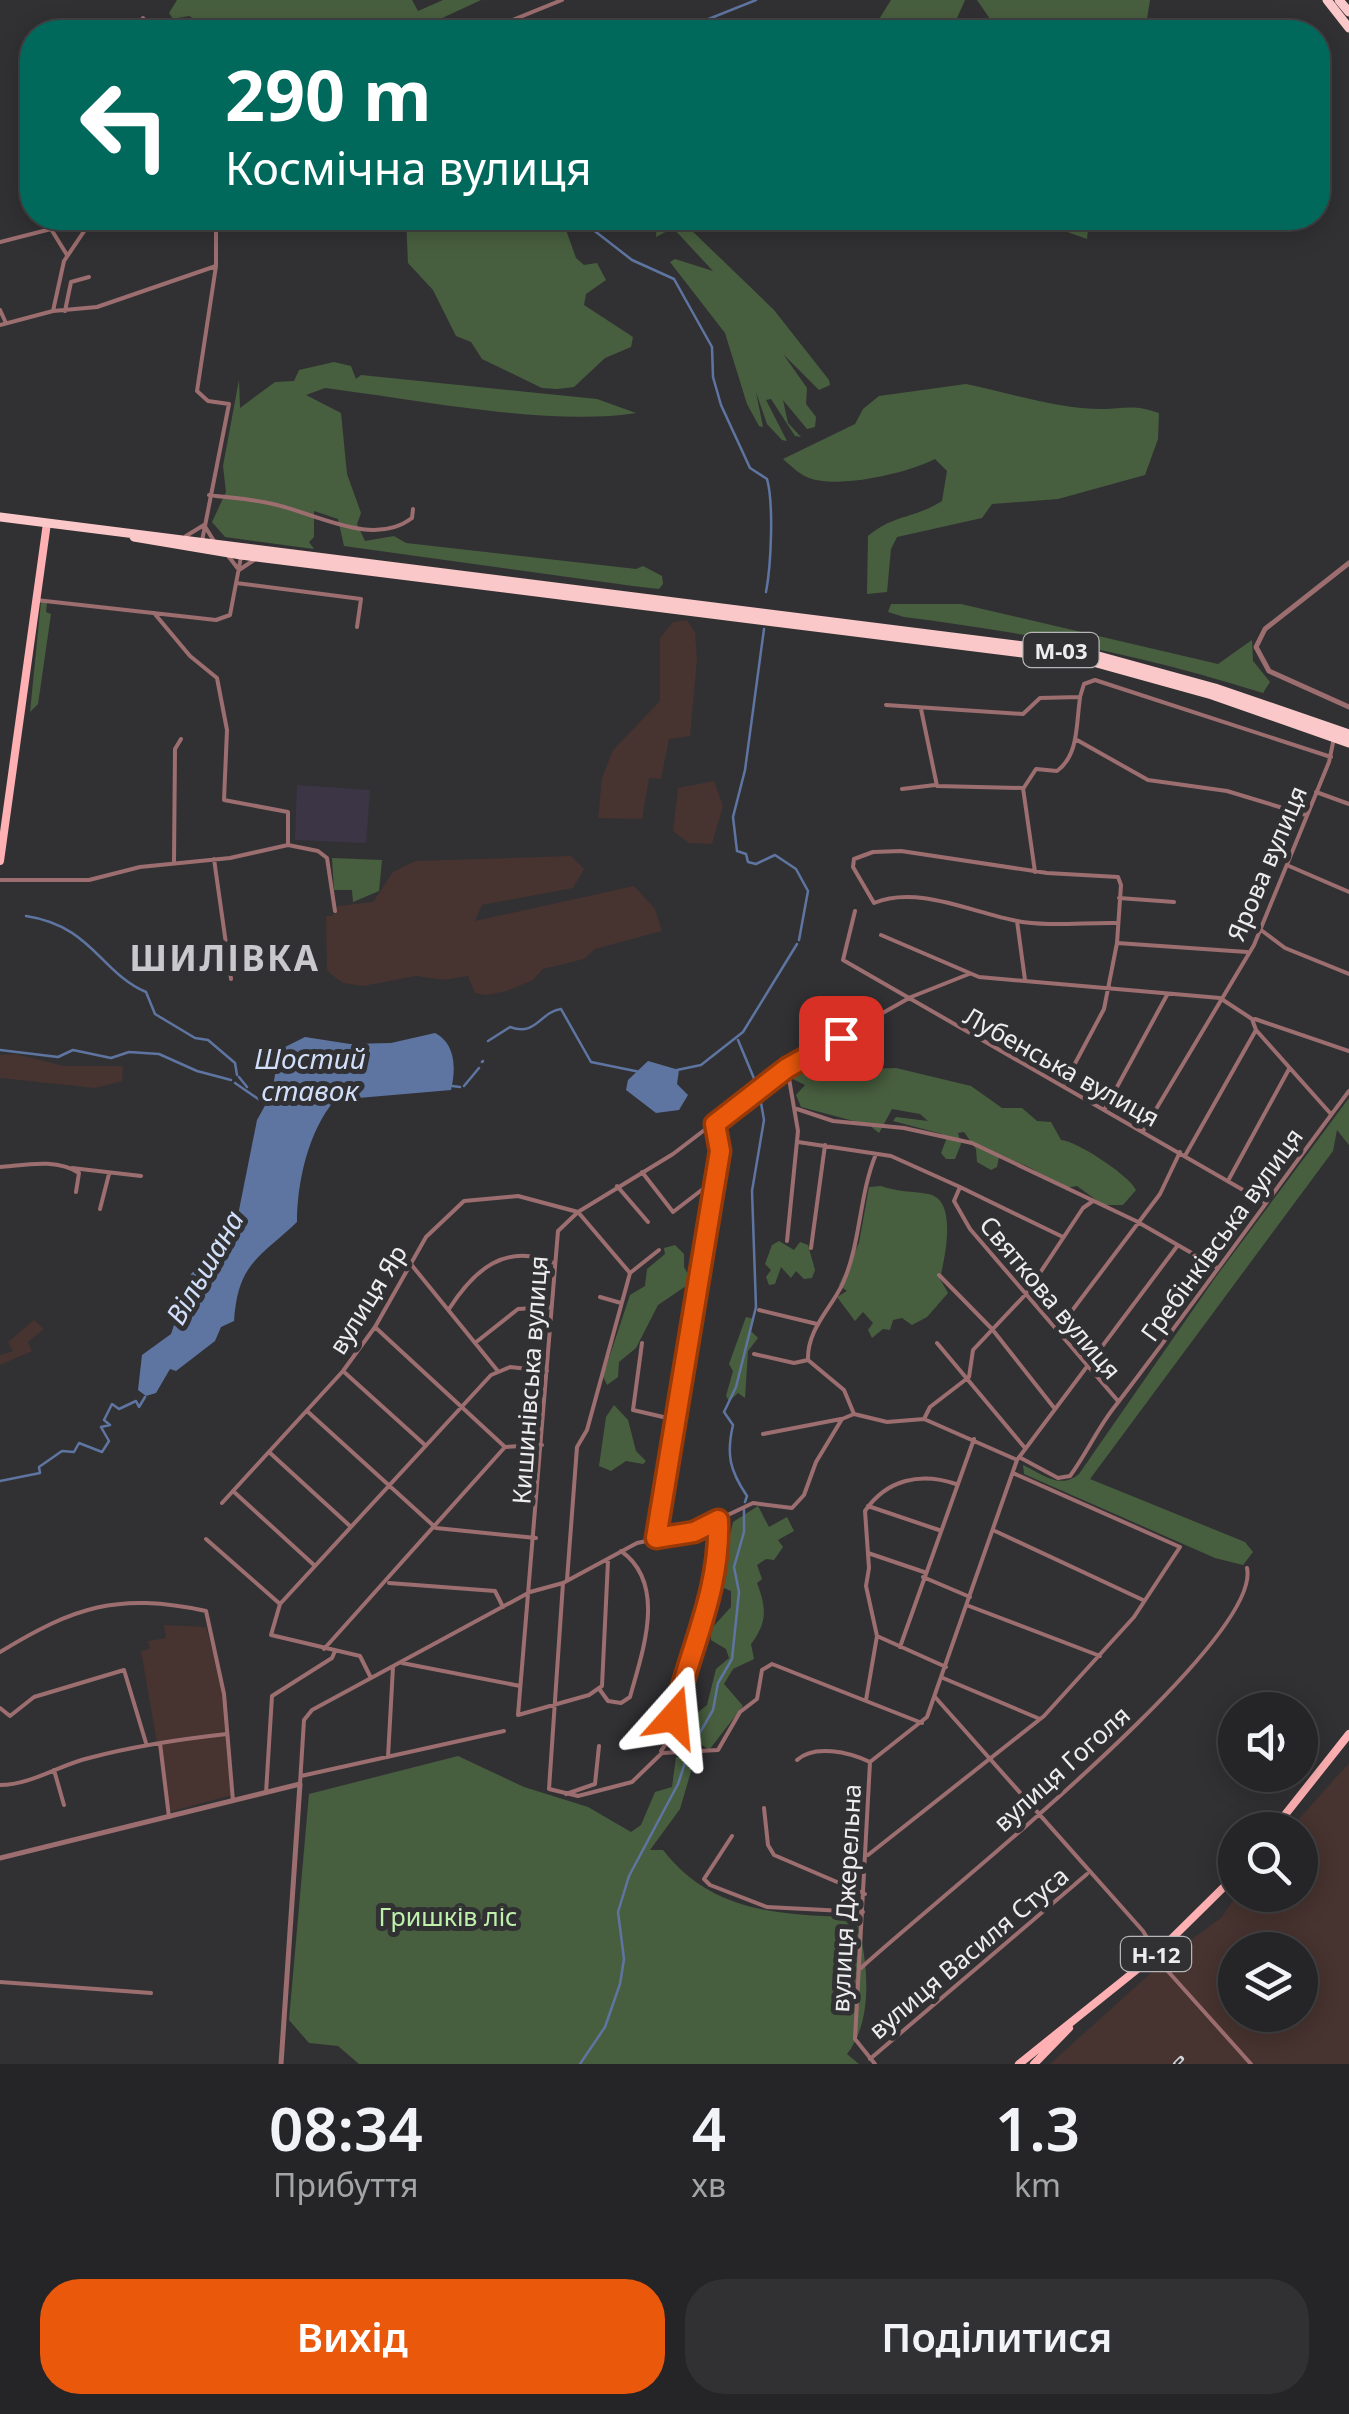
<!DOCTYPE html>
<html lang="uk">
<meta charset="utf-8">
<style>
:root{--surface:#252527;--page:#313133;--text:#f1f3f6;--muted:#a3a5a7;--line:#424244;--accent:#ea580c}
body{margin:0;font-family:"Noto Sans",sans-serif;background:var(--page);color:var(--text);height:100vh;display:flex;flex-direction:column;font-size:38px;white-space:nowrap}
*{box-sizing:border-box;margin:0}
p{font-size:32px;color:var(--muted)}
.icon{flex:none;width:55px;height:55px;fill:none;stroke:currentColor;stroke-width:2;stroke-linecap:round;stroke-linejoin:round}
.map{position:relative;height:2064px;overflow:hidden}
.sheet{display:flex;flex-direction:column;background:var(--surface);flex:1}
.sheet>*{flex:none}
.hud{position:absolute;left:20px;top:20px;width:1310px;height:210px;border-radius:40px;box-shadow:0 5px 25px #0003,0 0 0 2px var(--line);background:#00695c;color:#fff;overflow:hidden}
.buttons{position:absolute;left:1218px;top:1692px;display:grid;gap:20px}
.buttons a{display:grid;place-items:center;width:100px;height:100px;border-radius:50%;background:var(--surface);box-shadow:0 5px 25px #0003,0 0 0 2px var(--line);font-size:50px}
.pin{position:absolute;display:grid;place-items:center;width:85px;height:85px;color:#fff;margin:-42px;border-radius:20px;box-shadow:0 5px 15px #0006}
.me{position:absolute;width:110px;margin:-55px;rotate:18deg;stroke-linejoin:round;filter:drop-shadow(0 0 8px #0008)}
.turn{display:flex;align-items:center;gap:35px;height:210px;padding:0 40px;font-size:45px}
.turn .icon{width:130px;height:130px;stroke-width:2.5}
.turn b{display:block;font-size:70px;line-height:85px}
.eta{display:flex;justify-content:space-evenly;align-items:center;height:170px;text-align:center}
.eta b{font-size:60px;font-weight:600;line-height:70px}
.cta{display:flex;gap:20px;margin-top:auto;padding:20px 40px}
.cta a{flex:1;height:115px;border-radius:40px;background:var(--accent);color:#fff;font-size:40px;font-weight:600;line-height:115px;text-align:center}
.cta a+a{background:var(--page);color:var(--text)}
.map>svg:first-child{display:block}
.industrial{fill:#47332f;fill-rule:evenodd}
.medical{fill:#3c3546}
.green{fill:#485f3f}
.water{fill:#5f75a1}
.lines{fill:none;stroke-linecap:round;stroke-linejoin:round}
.stream{stroke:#5f75a1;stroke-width:2.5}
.minor{stroke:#9d6e6f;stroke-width:4}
.tertiary{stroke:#9d6e6f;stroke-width:5}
.primary{stroke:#feb0b2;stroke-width:8}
.trunk{stroke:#fac8c8;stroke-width:9}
.rail-casing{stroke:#d3d3d5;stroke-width:6}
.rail{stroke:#313134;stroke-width:2.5;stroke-dasharray:8;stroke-linecap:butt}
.route-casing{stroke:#983908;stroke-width:25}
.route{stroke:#ea580c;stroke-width:18}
.labels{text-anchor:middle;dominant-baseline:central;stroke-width:10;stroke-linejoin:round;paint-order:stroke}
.shield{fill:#313134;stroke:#b5b5b7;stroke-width:2.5}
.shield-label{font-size:22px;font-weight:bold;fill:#ededef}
.street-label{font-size:25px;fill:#ededef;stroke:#313134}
.park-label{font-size:25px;fill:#bff1ad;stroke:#313134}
.water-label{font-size:28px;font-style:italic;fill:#d1dffb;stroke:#313134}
.district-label{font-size:35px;font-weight:bold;letter-spacing:2.5px;fill:#c9c8cc;stroke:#313134}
</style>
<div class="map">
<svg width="1349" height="2064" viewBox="0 0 1349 2064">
<rect width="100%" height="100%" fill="#313134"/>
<path class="industrial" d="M687 620 695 632 697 660 690 736 669 739 661 779 649 778 642 819 598 818 602 778 613 750 660 701V638L673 622Z
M714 781 723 806 712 844 689 843 673 831 678 788Z
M571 856 584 869 573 888 482 905 475 921 634 886 655 909 662 931 595 949 584 959 543 969 533 980 507 991 486 995 475 993 468 976 443 980 416 976 363 986 343 983 327 971 326 916H332L338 906 373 902 393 872 415 861Z
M15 1054 64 1066H123L122 1081 95 1088 0 1078V1055Z
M34 1320 44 1329 28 1342 32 1351 0 1365V1355L13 1351 8 1342Z
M164 1625 206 1627 224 1694 232 1795 169 1812 141 1651 150 1649 148 1641 166 1638Z
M1349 1763V2064H1050L1174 1952 1221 1918 1237 1895H1300V1830H1289ZM1235 1950H1300V2015H1235Z"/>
<path class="medical" d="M297 785 370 790 366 843 295 840Z"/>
<path class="green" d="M177 0H412L418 11 443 0H481L423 27V32H218L189 16 173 19 169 13Z
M891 0H965L951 32H871Z
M977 0H1150L1145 32H1073L1078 27 1074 25 1064 28 1067 32H999Z
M406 218H544L548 226 565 227 576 258 584 265 597 263 606 280 586 294 584 305 633 337 631 347 605 358 574 387 557 389 542 388 482 359 471 342 456 336 433 290 408 263Z
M657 218H695L687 226 774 310 829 380 830 385 819 390 783 354 807 388 806 404 816 417 815 427 807 429 783 400 788 423 801 437 795 436 771 399 766 400 787 441 782 440 767 424 756 392 763 427 759 426 747 404 725 333 670 262 675 259 713 271 673 228 656 237Z
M962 218H1089L1087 239 1059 229Z
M334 362 351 366 356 379 361 375 597 399 636 413C551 427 414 399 325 388L306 395 341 413 347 474 361 513 357 524 365 541 394 536 406 543 636 569 643 566 662 576 663 584 659 589 633 586 344 546 338 519 314 511V537L309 542 314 549 225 537 212 522 226 492 223 466 239 380 240 408 275 382 294 381 299 370Z
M966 384C1010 393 1061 410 1106 409 1131 408 1133 405 1159 413L1158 439 1145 475 1058 499 992 504 982 518 897 537 891 549 887 592 867 594 868 536C894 514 914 519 942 501L947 471 935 459C908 473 839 489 809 478 800 475 790 465 783 459L855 424 863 409 879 396Z
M41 602 47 603 46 612 51 614 38 704 30 712Z
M891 604H961L1218 664 1252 640 1253 661 1270 682 1263 693C1142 655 1031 633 904 617L888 612Z
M332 858 382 860 379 891 353 902 352 890H334Z
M848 1039 832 1053 868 1069 896 1068 971 1086 1002 1108H1022L1037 1121 1051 1122 1061 1140C1077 1141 1130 1176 1136 1190L1123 1205H1103L1077 1186C1054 1192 1045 1173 1024 1165 1016 1161 1007 1160 999 1157L997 1167 991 1170 977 1162 976 1149 964 1132 958 1133 961 1144 955 1159H946L941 1153 946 1140 942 1134 893 1121 896 1117 928 1121 920 1114 892 1109 879 1133 869 1125 801 1107 796 1095 805 1085 791 1078 793 1069Z
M1349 1098V1145L1337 1130 1333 1151 1090 1479 1245 1542 1253 1552 1243 1565 1215 1558 1024 1474 1023 1465C1042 1474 1060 1490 1079 1474L1215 1278Z
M881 1186C898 1192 911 1191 928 1194 959 1199 944 1260 940 1279L948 1293 927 1317 912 1325 902 1318 893 1320 890 1330 883 1329 872 1338 868 1330 873 1323 863 1312 855 1321 837 1297 847 1291 839 1285 859 1243 869 1187Z
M779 1241 794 1250 800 1242 808 1245 815 1270 812 1278 804 1279 796 1271 791 1278 781 1267 775 1284 769 1285 766 1277 771 1270 765 1264 772 1245Z
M675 1245 684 1254V1267L692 1282 658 1305 636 1348 619 1362 618 1377 607 1385 603 1376 630 1295 645 1286 647 1269 665 1254 664 1248Z
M746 1317 754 1319 751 1331 758 1338 748 1351 745 1398 738 1393 729 1401 726 1396 733 1371 729 1364Z
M614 1405 628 1420 636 1451 646 1461 643 1464 626 1461 611 1471 599 1466 606 1417Z
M758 1506 769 1527 787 1517 794 1531 778 1540 783 1547 774 1560 766 1559 757 1565 762 1579 757 1583C766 1607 768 1622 751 1644L754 1659 733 1669 724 1684 743 1706 709 1750 691 1737 697 1713 707 1705 716 1669 729 1658 726 1649 711 1640V1629L731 1607V1591L715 1584C720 1560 729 1544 733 1522Z
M458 1756 524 1787 588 1807 631 1832 641 1825 655 1792 672 1787 676 1757 694 1761 680 1809 650 1850H663C711 1912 779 1915 852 1917L857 1921C868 1961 874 2020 847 2054L859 2064H359L338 2046 309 2043 289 2020 309 1794Z"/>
<path class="water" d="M435 1033C456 1044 456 1069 451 1090L335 1100C308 1131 297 1183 297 1222 259 1258 238 1263 234 1321L221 1327 215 1341 176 1371 170 1369 156 1393 146 1396 138 1390 142 1355 171 1334 191 1274 236 1225 257 1120 272 1093 279 1050 305 1037 350 1044 391 1043Z
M648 1061 679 1070 677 1084 688 1095 679 1110 656 1113 626 1090 628 1080Z"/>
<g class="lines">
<path class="stream" d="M676 32 756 0
M578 218 632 260 674 279 712 347 713 377 721 405 750 468 767 479C774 504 771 566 766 592
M764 629 745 770 733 817 737 851 746 854 748 862 756 864 775 855 796 869 808 891 799 940
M26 916C92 926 100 972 146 992L155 1014 195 1038 208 1040 235 1063 237 1075
M738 1040 758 1088
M488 1041 510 1027C536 1037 540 1012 561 1009L591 1062 640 1072
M0 1050 58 1057 73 1050 111 1058 129 1052 159 1054 197 1071 231 1080
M482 1062 483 1061
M677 1070 701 1065 743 1032 797 944
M239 1077 247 1087
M235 1083 264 1103
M452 1086 460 1087
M464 1086 479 1068
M0 1481 40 1473 39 1467 62 1451 74 1452 79 1443 102 1452 109 1441 101 1427 110 1425 104 1420 112 1404 119 1409 136 1401 139 1407 145 1397
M745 1502 747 1496C730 1471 726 1455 733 1425L724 1412 736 1387 756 1307 752 1191 764 1120 760 1097
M691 1748 713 1710 718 1683 732 1659 739 1592 734 1567 744 1532V1510
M580 2064 605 2027 620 1984 624 1959 618 1912 629 1876 678 1784 687 1757"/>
<path class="minor" d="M143 18 152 32
M142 32 143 18
M483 32 562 0
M0 242 51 229 67 255
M0 310 6 323
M53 311 64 261 93 218
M65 311 71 282 89 277
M0 325 53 311 97 307 216 266
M209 495C230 498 252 499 273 504 315 513 373 548 412 518L413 509
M186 536 204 525 214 541
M202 541 229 404 208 401 197 391 216 266V218
M229 557 239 570 254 560
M236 583 361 599 357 627
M36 600 216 620 230 615 241 557
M154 613 190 656 217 678 227 730 224 800 288 812V845L318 851 327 858 335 911
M886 705 1023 714 1040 698 1080 697 1084 684 1095 680 1331 757
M921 709 937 786 1023 788 1035 872
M1077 740 1148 780 1227 791 1306 815
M902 789 935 785
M1023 789 1036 769 1057 771C1079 755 1076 724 1080 698
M1316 792 1349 804
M214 859 231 979
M174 862 175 749 181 739
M1289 866 1349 892
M0 880H89L140 867 230 858 288 845
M1119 898 1174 902
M855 911 843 960 1264 1202
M1017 921 1025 980
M1261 930 1285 948 1349 974
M881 935 979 977 1220 998 1252 1019 1256 1030 1330 1113
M1117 943 1247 952
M1255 1019 1349 1051
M1063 1086 1104 1009 1117 943 1121 885 1118 877 1047 873 901 851 873 852 854 859 853 867 874 903C918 885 973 913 1017 921 1048 927 1086 922 1118 923
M797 1109 833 1121 904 1128 972 1143 1136 1221 1216 1267
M1105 1109 1167 995
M1143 1131 1254 945 1329 762 1334 738
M798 1142 891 1156 960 1187 954 1201 970 1229 1118 1401
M1186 1154 1256 1030
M0 1167C25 1165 57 1158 79 1173L76 1192
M72 1168 141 1176
M642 1172 673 1212 703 1189
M1229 1179 1289 1069
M617 1186 648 1222
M960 1187 1063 1237
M100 1209 109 1174
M787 1241 798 1131 787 1067
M811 1248 825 1145
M410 1263 497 1370
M939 1275 992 1329 1055 1409
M600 1297 621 1303
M449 1309C474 1270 505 1242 554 1263
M759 1310 817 1324
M376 1328 505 1447
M1059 1328 1160 1194 1180 1152
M475 1343 518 1309 552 1307
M642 1343 633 1410 676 1420
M937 1343 1025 1448
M754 1354 794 1363 808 1360 844 1390 854 1414
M808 1360C807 1329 831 1309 843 1283 861 1242 859 1195 876 1154
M343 1371 425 1445
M307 1411 436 1528 536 1538
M924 1419 930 1407 969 1377 973 1350 1026 1294 1083 1208 1093 1201
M763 1434 841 1419
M269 1452 350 1526
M1019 1457 1058 1478 1070 1476C1087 1453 1098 1427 1116 1405 1195 1302 1271 1195 1349 1091
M233 1491 314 1565
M222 1503 343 1371 375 1327 426 1237 464 1201 518 1196 578 1212 630 1273
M868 1506 939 1530
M995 1531 1143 1600
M656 1537 721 1151 715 1124
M206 1539 280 1604
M868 1553 924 1572
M608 1561 602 1686 589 1695 518 1715 558 1231 578 1212 673 1154 787 1067 911 997 969 974
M923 1577 970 1597
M567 1580 577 1447 587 1430 630 1273 659 1250
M389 1583 495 1591 503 1607
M563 1583 549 1789 578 1796 632 1782 662 1753 718 1750 740 1712 757 1699 762 1670 772 1664 922 1723
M969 1606 1100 1656
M877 1636 946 1667
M900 1647 974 1439
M324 1649 505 1447 542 1445
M0 1652C74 1607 117 1592 206 1611L224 1694 233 1801
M402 1663 520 1686
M371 1678 360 1656 271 1635 280 1604 491 1375 510 1367 547 1371
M943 1678 1040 1719
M600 1690 608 1701 621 1703 630 1697C642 1653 668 1584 621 1551
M935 1697 1143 1931 1165 1968 1251 2064
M866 1700 877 1636 866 1586 869 1568 865 1511C887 1479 921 1472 956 1484
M0 1708 10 1716 34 1697 124 1670 146 1743
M160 1743 169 1817
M661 1751 670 1738 711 1599 718 1520
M388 1757 393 1667
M797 1760C814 1744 849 1752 870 1762
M54 1770 64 1805
M301 1776 504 1731
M300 1784 304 1720 312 1710 530 1592 563 1583 637 1543 694 1531 753 1503 792 1508 804 1495 816 1462 842 1419 854 1414 887 1422 924 1419 1015 1459
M0 1785C31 1785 59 1765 89 1758 134 1746 181 1739 227 1734
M266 1793 272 1696 332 1658 335 1651
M566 1794 595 1784 599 1746
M764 1808 768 1845 774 1855 865 1894
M732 1836 704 1879 710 1885 767 1907 863 1912
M868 1855 1044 1716 1134 1617 1180 1547 1013 1473
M861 1968C924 1909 1264 1643 1247 1568
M0 1982 151 1993
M870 2059 1087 1874
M875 2064 855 2039 870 1762 927 1717 1017 1460 1178 1245"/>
<path class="tertiary" d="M1349 563 1265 629 1256 647 1269 671 1349 707
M0 1858 300 1784 281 2064"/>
<path class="primary" d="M0 861 47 523
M1273 1830 1349 1734
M1019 2064 1155 1955 1235 1876
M1034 2064 1069 2028"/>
<path class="trunk" d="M1327 0 1349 28
M1339 0 1349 12
M0 517 1095 655 1215 688 1349 734
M134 537 241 555 1093 662 1212 695 1349 743"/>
<g class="rail-casing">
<path id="rail" d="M1176 2064 1181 2059"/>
</g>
<use href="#rail" class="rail"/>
</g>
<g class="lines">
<g class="route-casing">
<path id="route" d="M674 1717C689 1650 721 1591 718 1520L694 1532 656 1538 720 1151 715 1124 787 1068 841 1038"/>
</g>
<use href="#route" class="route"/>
</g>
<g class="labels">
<g class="shield">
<rect x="1023.5" y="633" width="75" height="34" rx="8"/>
<rect x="1121" y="1937" width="70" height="34" rx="8"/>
</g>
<g class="shield-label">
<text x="1061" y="650">М-03</text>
<text x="1156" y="1954">Н-12</text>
</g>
<g class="street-label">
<text transform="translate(1266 863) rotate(-67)">Ярова вулиця</text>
<text transform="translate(1062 1066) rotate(29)">Лубенська вулиця</text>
<text transform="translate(1221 1234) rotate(-54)">Гребінківська вулиця</text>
<text transform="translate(1051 1297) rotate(50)">Святкова вулиця</text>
<text transform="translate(367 1299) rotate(-58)">вулиця Яр</text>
<text transform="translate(529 1380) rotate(-86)">Кишинівська вулиця</text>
<text transform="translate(1061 1768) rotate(-42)">вулиця Гоголя</text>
<text transform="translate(845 1898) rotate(-87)">вулиця Джерельна</text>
<text transform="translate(968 1952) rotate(-40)">вулиця Василя Стуса</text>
</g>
<g class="park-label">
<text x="448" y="1916">Гришків ліс</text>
</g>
<g class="water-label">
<text x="310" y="1058">Шостий<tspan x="310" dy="32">ставок</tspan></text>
<text transform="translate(204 1267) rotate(-60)">Вільшана</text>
</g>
<g class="district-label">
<text x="225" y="957">ШИЛІВКА</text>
</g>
</g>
</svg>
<div class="buttons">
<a><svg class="icon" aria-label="sound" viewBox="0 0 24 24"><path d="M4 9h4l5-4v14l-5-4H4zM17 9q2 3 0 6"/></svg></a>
<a><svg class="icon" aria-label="search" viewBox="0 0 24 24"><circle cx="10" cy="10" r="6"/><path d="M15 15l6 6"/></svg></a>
<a><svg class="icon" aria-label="layers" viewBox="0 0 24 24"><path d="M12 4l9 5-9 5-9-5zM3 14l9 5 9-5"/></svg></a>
</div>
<div class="pin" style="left:841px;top:1038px;background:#d93025"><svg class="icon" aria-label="arrive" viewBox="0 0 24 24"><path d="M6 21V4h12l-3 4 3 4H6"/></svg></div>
<svg class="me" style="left:674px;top:1717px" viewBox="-20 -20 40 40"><path d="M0-17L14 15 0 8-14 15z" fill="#ea580c" stroke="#fff" stroke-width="4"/></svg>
<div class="hud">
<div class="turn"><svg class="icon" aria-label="left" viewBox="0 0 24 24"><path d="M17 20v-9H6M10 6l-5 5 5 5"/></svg><div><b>290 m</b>Космічна вулиця</div></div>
</div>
</div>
<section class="sheet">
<div class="eta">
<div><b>08:34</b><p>Прибуття</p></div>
<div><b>4</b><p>хв</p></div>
<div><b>1.3</b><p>km</p></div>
</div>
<div class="cta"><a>Вихід</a><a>Поділитися</a></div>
</section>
